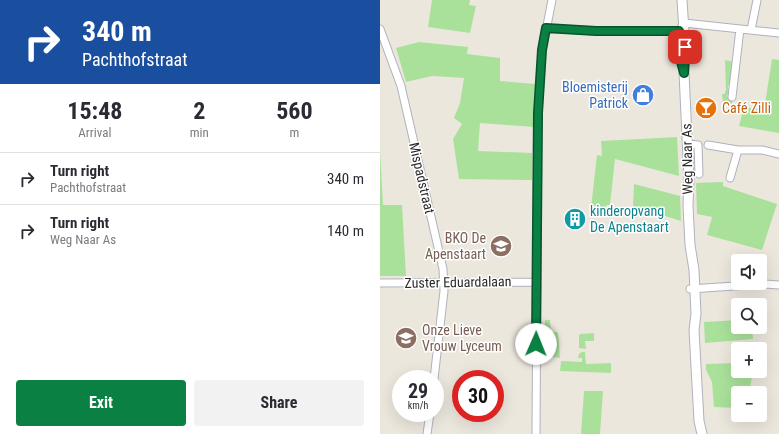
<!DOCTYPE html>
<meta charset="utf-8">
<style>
:root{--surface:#fff;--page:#f2f2f3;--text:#2b2b33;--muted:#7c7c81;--line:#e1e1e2;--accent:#0b8043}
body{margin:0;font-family:"Roboto Condensed",sans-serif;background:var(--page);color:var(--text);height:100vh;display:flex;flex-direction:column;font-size:15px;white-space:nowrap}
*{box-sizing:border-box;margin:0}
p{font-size:13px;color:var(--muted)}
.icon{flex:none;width:22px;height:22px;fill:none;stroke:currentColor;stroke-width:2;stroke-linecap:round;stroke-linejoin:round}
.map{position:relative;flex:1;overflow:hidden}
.sheet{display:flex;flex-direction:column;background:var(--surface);width:380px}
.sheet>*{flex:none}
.banner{background:#1a4fa0;color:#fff;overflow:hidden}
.tools{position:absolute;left:351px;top:254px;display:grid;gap:8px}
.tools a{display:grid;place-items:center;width:36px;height:36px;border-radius:4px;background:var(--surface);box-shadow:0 4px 16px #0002;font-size:20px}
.speed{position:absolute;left:12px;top:370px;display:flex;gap:8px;font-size:20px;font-weight:700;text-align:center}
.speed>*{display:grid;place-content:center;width:52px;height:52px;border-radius:50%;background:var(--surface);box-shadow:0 4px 16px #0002;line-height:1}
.speed small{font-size:10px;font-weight:400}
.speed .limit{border:6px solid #d22;background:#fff;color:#111}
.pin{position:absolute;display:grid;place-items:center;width:34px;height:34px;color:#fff;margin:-17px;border-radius:8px;box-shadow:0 2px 6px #0006}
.me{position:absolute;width:44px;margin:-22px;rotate:1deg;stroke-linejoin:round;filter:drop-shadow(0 0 3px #0008)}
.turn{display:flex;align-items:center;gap:14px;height:84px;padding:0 16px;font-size:18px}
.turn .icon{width:52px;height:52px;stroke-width:2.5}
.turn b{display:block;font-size:28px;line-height:34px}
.eta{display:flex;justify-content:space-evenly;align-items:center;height:68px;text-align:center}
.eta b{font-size:24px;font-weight:700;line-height:28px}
.cta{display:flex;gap:8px;margin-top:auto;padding:8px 16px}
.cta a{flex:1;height:46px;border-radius:4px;background:var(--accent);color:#fff;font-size:16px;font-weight:700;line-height:46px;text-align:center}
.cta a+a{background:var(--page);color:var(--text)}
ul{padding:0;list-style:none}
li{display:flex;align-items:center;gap:12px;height:52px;padding:0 16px;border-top:1px solid var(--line)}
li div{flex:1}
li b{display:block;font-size:15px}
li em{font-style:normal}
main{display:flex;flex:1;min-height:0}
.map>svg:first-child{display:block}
.green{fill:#a9e19b}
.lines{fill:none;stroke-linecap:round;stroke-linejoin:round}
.minor-casing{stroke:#b0b1be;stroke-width:9}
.secondary-casing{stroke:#b0b1be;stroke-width:11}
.minor{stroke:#fff;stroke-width:7}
.secondary{stroke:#fff;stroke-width:9}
.route-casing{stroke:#07532c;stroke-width:10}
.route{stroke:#0b8043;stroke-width:7}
.labels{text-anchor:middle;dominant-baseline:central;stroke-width:3;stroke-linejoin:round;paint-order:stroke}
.shop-label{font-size:14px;fill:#366cbe;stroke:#fff;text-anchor:end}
.food-label{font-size:14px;fill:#c56008;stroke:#fff;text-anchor:start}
.street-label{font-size:14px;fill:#2a2a2a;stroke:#fff}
.culture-label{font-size:14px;fill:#0d838f;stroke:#fff;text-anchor:start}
.education-label{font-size:14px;fill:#785e54;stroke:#fff;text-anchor:end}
</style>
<main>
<section class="sheet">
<div class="banner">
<div class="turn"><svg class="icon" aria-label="right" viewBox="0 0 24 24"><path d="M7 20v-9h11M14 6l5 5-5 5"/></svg><div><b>340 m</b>Pachthofstraat</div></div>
</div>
<div class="eta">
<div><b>15:48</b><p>Arrival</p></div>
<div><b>2</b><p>min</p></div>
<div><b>560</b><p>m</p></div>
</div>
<ul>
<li><svg class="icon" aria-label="right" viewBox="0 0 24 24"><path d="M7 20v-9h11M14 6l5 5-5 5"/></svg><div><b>Turn right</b><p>Pachthofstraat</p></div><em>340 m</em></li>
<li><svg class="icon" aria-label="right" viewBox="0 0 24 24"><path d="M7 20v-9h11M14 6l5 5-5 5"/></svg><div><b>Turn right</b><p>Weg Naar As</p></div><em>140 m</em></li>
</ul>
<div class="cta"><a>Exit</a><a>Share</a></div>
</section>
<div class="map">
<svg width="399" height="434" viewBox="0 0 399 434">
<rect width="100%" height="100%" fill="#ece7dd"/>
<path class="green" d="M52 0H90L89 5 96 6 90 33 48 27Z
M39 42 88 47 87 54 120 58V81L155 84 154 127 100 123 98 151 152 153V180L79 179 73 139 82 124 74 118 80 103 84 78 52 76 26 82 16 48Z
M392 59 399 60V133L359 126 364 107 384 110Z
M345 60 354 62 351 85H348V91L350 92V95H347V97L353 98 352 104 343 102 342 94H345V91H346Z
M297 137 299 176 235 159 230 205H227L222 211 211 208 217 155 222 156 221 141Z
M0 150 3 205H22L26 276H0Z
M343 182V186L397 204 382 250 327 235 332 217 317 214 316 183Z
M254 184 300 196 301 221 253 206Z
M165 320H170L171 332H178L180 358 164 356Z
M358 320V327H372L373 339 325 343 324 322Z
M214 333V341H205L206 349 199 348V335L201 334Z
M202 352H205L206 364 231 363V373L180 371 181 361 202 362V358H198L199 354Z
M358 363V371H373L369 393H358V408L334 407 332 382 326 370V364Z
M204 391H223L220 434H201Z"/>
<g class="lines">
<g class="minor-casing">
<path id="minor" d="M166 28 216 31H299L304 23 399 33
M0 29 21 86 63 269 64 291 54 379
M371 30 377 0
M352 97 360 29
M308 144 318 145 319 174
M328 145 358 150H382L399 154
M350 178 358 150
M0 283 157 282
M310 289 385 284 399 285
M47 434 50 413
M156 434 158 113 162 51 172 0"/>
</g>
<g class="secondary-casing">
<path id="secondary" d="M302 0 305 47 304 73 309 179 308 206 310 245 314 270 316 314 314 330 319 421 322 434"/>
</g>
<use href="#minor" class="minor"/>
<use href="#secondary" class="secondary"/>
</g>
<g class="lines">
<g class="route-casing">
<path id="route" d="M156 344 158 113 162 50 166 28 216 31H299L300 58 304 73 305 47"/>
</g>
<use href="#route" class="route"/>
</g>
<defs>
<g id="shop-disc" transform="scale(1.15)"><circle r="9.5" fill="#3f7fe0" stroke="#fff"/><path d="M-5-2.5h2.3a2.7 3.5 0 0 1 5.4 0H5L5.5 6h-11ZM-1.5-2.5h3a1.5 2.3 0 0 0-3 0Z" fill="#fff"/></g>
<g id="bar-disc" transform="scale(1.15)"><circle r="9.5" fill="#e8710a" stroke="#fff"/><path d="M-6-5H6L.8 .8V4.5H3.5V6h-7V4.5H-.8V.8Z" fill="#fff"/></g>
<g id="building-disc" transform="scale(1.15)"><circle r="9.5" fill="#0f9aa8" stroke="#fff"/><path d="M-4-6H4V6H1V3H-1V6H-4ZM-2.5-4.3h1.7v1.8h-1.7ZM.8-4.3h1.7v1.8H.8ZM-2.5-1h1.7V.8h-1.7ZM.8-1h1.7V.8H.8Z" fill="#fff"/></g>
<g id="school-disc" transform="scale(1.15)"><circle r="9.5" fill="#8d6e63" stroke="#fff"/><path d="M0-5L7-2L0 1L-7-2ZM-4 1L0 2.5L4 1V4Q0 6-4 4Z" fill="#fff"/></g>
</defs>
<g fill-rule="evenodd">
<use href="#shop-disc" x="263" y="95"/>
<use href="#bar-disc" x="326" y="108"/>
<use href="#building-disc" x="195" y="219"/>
<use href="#school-disc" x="121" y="246"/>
<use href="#school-disc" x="26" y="338"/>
</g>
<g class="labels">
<g class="shop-label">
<text x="248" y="87">Bloemisterij<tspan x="248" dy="16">Patrick</tspan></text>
</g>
<g class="food-label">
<text x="342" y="108">Café Zilli</text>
</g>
<g class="street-label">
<text transform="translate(307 159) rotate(-91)">Weg Naar As</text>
<text transform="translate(42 178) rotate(77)">Mispadstraat</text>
<text transform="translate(78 282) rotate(-1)">Zuster Eduardalaan</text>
</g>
<g class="culture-label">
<text x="210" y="211">kinderopvang<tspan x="210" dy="16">De Apenstaart</tspan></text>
</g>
<g class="education-label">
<text x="106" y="238">BKO De<tspan x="106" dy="16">Apenstaart</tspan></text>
<text x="42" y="330" text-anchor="start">Onze Lieve<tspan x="42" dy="16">Vrouw Lyceum</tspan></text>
</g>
</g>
</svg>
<div class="tools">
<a><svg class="icon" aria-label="sound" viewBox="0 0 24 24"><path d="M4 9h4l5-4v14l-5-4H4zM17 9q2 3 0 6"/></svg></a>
<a><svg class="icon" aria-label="search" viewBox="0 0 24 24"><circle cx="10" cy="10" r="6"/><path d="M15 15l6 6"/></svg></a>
<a>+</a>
<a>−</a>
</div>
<div class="speed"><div>29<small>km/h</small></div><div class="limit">30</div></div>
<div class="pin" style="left:305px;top:47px;background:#d93025"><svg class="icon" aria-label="arrive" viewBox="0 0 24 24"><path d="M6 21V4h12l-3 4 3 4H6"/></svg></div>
<svg class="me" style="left:156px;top:344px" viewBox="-20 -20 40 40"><circle r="19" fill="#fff"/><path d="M0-13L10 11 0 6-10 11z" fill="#0b8043"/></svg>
</div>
</main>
